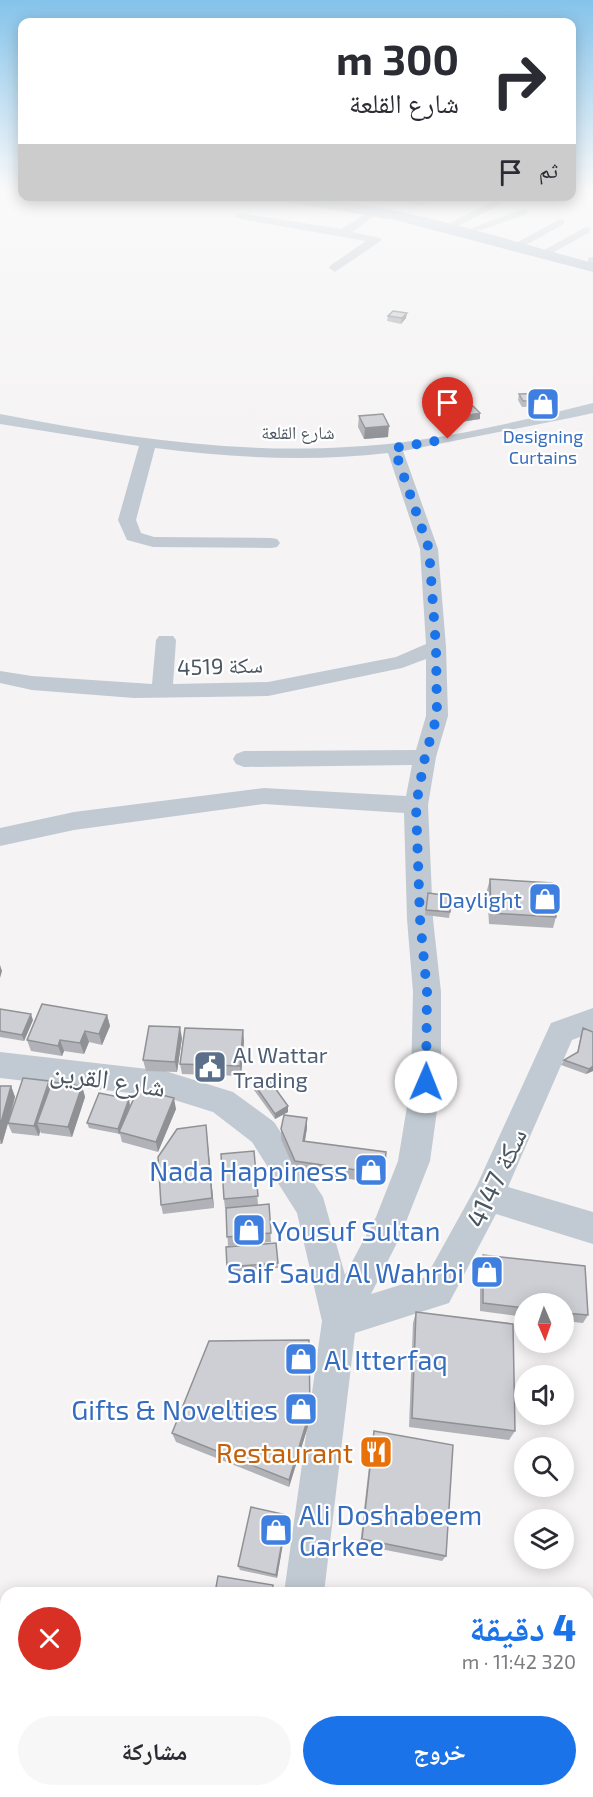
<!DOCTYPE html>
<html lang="ar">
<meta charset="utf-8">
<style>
:root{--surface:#fff;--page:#f7f7f7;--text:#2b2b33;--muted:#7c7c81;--accent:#1a73e8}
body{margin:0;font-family:"Exo 2","Noto Naskh Arabic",sans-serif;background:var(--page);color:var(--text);direction:rtl;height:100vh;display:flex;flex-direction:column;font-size:22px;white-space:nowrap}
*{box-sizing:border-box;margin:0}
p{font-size:20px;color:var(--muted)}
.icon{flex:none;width:33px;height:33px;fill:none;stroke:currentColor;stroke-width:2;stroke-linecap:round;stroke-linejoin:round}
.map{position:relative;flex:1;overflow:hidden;direction:ltr}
.side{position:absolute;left:0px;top:1587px;width:594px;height:210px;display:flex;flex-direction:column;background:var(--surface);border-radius:18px 18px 0 0;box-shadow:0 3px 15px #0003;direction:rtl}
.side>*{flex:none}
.top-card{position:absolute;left:18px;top:18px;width:558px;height:183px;border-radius:12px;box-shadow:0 3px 15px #0003;direction:rtl;background:#fff;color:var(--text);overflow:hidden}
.needle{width:39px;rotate:178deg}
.tools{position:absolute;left:514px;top:1293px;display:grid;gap:12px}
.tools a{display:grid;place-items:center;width:60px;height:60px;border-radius:50%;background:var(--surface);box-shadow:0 3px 15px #0003;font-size:30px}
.pin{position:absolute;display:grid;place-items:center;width:51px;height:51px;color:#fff;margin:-62px -26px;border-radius:50% 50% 50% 0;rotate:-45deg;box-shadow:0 0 6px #0007}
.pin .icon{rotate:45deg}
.me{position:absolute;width:66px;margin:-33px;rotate:1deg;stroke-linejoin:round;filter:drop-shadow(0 0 4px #0008)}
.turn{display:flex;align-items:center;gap:21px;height:126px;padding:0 18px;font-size:27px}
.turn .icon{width:78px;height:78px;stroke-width:2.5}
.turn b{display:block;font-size:42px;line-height:51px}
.then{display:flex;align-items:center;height:57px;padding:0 18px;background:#0003;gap:12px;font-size:22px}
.round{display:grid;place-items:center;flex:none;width:63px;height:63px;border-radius:32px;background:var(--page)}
.headline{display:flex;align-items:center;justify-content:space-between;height:102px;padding:0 18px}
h1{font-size:36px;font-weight:800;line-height:45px;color:var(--accent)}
.action{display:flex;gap:12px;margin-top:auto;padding:12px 18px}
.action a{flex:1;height:69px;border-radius:36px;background:var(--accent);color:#fff;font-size:24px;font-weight:800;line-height:69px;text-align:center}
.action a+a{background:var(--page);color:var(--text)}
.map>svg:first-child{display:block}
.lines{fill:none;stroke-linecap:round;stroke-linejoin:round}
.minor{fill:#c1cad2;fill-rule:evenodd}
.major{fill:#b3c2d1;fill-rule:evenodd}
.wall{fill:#b0b2b7}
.shaded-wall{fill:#909195}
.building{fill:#cdcfd5;stroke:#909195;stroke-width:1.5}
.route{stroke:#1a73e8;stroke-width:10;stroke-dasharray:0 18}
.labels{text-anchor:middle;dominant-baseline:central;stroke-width:4.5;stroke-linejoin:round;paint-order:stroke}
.far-street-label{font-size:18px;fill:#4a5661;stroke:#fff}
.far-shop-label{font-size:18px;fill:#366cbe;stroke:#fff}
.street-label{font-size:22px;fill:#4a5661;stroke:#fff}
.shop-label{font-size:22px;fill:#366cbe;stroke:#fff;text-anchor:end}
.service-label{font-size:22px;fill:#4e5e75;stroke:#fff;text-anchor:start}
.near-street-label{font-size:27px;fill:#4a5661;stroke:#fff}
.near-shop-label{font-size:27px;fill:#366cbe;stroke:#fff;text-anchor:end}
.near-food-label{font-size:27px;fill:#c56008;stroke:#fff;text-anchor:end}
</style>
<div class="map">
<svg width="593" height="1797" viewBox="0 0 593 1797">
<rect width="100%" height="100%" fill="#f5f3f3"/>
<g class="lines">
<path class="minor" d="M384 196H406L421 199 426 196H440L422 206Z
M503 196H517L458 226 454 227 448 224Z
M373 209 377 210V214L352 232 380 238 382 240 335 272 329 268 331 265 366 241 240 219 235 216 240 213 341 229Z
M523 209 527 210V214L482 230H474L472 228Z
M560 219 564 220V224L526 245 522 246 516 243Z
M586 227 590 228V232L554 252 550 254 544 250Z
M593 257V265L588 264V258Z
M593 403V413L575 417 403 451 438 549 446 647 448 716 436 757 428 805 433 919 441 992V1082L430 1161 400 1237 371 1294 426 1277 477 1185 551 1023 593 1008V1032L572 1040 508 1187 593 1212V1244L496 1214 449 1303 355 1333 324 1593H284L322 1321 297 1213 252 1142 213 1112 165 1097 0 1078V1052L165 1071 233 1092 274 1122 323 1197 345 1275 376 1217 398 1161 411 1082 413 992 407 919 404 813 264 804 74 830 0 846V828L74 812 264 788 406 796 412 765 244 767 236 764 233 759 236 754 244 751 416 750 426 716V659L402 668 268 696 134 698 32 690 0 683V671L32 676 152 684 156 640 159 636H173L176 640 173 684 268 682 396 657 426 644 420 549 388 453C311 462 232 458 155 448L136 520 141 533 154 537 271 538 277 539 280 543 277 547 271 548 153 547 127 540 118 520 139 446 0 424V414C114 436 231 454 347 447 430 443 513 423 593 403Z
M249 1791H293L292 1797H248Z"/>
<path class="major" d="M268 196C376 196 489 235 593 263V272L395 220 274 200Z"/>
</g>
<path class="wall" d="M388 316 406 318 401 324 387 321Z
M519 394 551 400 550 406 522 407 518 400Z
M453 409 480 413V419L460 422 452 414Z
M359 416 388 437 364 439 358 427Z
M490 879 556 917 553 928 489 924 487 890Z
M428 893 450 912 449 918 425 915Z
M0 1009 33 1020 24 1041 0 1037Z
M107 1015 110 1026 102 1045 89 1042 84 1054 64 1051 62 1056 31 1051 27 1040Z
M583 1028 593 1032V1071L586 1074 561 1065 564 1060 577 1053 581 1034Z
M182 1038 177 1072 146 1071 143 1060Z
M244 1041 241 1076 182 1074 180 1064Z
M49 1081 51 1086H82L85 1097 72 1137 41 1133 40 1131 39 1136 12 1133 8 1124 2 1144H0V1086H11L15 1097 11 1113Z
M254 1084 288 1106V1112L275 1119 254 1090Z
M130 1105 125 1119 176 1109 158 1152 122 1142 120 1134 89 1128 87 1123Z
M206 1125 214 1208 163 1214 161 1205Z
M307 1128 305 1141 384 1174 383 1184 295 1171 281 1139V1129Z
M254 1151 258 1205 269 1204 271 1242 228 1246 226 1208H225L224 1199Z
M276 1243 278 1268 228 1272 227 1267Z
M483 1255 588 1315 583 1323 564 1321V1304H525V1317L480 1311V1263Z
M416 1312 515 1431 509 1440 409 1427 413 1323Z
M310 1411V1420L289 1487 176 1442 172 1433Z
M374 1431 446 1556 442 1561 360 1545 372 1440Z
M287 1515V1520L277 1578 240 1570 238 1566Z"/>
<path class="shaded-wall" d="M407 313 406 318 401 324 402 318Z
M480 413V419L460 422V417Z
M389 426 388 437 364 439 365 428Z
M0 965 2 971 0 978Z
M31 1014 33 1020 24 1041 22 1035Z
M107 1015 110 1026 102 1045 99 1034Z
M180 1027 182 1038 177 1072 175 1062Z
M243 1030 244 1041 241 1076 240 1066Z
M85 1031 89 1042 84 1054 80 1043Z
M60 1040 64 1051 62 1056 58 1046Z
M593 1066V1071L586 1074 589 1069Z
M49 1081 53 1091 37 1123 40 1131 39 1136 34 1126Z
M11 1086 15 1097 2 1144 0 1139V1126Z
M82 1086 85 1097 72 1137 68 1127Z
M174 1098 176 1109 158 1152 156 1142Z
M129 1099 130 1105 119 1135 118 1129Z
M288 1106V1112L275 1119V1114Z
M307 1118V1128L303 1151V1141Z
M206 1125 207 1135 214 1208 212 1198Z
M310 1411V1420L289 1487V1480Z
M287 1515V1520L277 1578 276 1575Z"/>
<path class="building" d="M393 311 407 313 402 318 388 316Z
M547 393 551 400 523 401 519 394Z
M473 406 480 413 460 417 453 409Z
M383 414 389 426 365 428 359 416Z
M490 879 552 883 556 917 491 913Z
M428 893 451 896 450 912 426 910Z
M42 1004 107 1015 99 1034 85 1031 80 1043 60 1040 58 1046 27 1040Z
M0 1009 31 1014 22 1035 0 1031Z
M149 1026 180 1027 175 1062 143 1060Z
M185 1028 243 1030 240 1066 180 1064Z
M583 1028 593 1032V1066L589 1069 564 1060 578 1052Z
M267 1077 288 1106 275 1114 254 1084Z
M23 1078 49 1081 34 1126 8 1123Z
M52 1082 82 1086 68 1127 37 1123Z
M0 1086H11L0 1126Z
M138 1089 174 1098 156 1142 119 1132Z
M99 1093 129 1099 118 1129 87 1123Z
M284 1115 307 1118 303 1141 386 1152 384 1174 295 1161 281 1129Z
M206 1125 212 1198 161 1205 158 1157 177 1129Z
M254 1151 258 1196 224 1199 221 1154Z
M269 1204 271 1233 227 1237 226 1208Z
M276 1243 278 1263 227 1267 226 1247Z
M483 1255 585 1266 588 1315 564 1313V1304H525V1308L483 1303Z
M416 1312 513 1324 515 1431 412 1418Z
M309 1340 310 1411 289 1480 172 1433 209 1341Z
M374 1431 453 1445 446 1556 362 1539Z
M251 1507 287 1515 276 1575 238 1566Z
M218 1576 273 1585 272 1593H215Z
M216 1791H249L248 1797Z
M318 1791H432V1797H317Z
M218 1792 248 1796V1797H217Z"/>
<linearGradient id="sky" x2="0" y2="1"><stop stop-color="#85c3ea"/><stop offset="0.43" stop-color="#fafafa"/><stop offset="1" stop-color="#fafafa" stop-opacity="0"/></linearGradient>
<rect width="593" height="442" fill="url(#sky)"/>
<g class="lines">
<path class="route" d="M426 1082 427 992 420 919 416 805 425 757 437 716 436 647 429 549 394 448 448 439"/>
</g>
<defs>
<g id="shop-square" transform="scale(1.725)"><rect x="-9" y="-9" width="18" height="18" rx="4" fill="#3f7fe0" stroke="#fff"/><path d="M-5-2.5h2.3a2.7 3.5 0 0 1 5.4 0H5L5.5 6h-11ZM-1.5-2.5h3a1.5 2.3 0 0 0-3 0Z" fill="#fff"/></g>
<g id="civic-square" transform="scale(1.725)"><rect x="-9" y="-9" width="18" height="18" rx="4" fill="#5c6f8a" stroke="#fff"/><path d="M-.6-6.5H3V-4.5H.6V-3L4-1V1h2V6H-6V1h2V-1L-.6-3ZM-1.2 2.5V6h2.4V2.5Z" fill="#fff"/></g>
<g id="restaurant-square" transform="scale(1.725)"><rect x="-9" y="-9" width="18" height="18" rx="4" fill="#e8710a" stroke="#fff"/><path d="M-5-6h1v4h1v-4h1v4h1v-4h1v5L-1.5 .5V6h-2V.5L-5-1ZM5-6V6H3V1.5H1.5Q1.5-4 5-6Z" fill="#fff"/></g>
</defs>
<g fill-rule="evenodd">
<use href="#shop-square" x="543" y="404"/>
<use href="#shop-square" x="545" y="899"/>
<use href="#civic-square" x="210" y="1067"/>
<use href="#shop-square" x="371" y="1170"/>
<use href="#shop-square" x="249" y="1230"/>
<use href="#shop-square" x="487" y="1272"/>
<use href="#shop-square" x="301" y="1359"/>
<use href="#shop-square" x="301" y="1409"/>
<use href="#restaurant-square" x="376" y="1452"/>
<use href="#shop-square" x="276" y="1530"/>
</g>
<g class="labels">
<g class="far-street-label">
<text x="298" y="432">شارع القلعة</text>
</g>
<g class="far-shop-label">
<text x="543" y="436">Designing<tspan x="543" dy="21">Curtains</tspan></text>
</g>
<g class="street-label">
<text transform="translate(220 665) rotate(-2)">سكة 4519</text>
</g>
<g class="shop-label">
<text x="522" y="899">Daylight</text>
</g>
<g class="service-label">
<text x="233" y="1054">Al Wattar<tspan x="233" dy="25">Trading</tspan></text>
</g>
<g class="near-street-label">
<text transform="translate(108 1078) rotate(8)">شارع القرين</text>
<text transform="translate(495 1177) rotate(-65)">سكة 4147</text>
</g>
<g class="near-shop-label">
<text x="348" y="1170">Nada Happiness</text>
<text x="272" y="1230" text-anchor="start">Yousuf Sultan</text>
<text x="464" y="1272">Saif Saud Al Wahrbi</text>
<text x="324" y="1359" text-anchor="start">Al Itterfaq</text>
<text x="278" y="1409">Gifts &amp; Novelties</text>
<text x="299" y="1514" text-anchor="start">Ali Doshabeem<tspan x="299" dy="31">Garkee</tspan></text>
</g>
<g class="near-food-label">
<text x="353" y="1452">Restaurant</text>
</g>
</g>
</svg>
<div class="tools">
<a><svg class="needle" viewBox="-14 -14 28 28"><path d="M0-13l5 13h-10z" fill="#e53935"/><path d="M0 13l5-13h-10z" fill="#7c7c81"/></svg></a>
<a><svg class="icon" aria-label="sound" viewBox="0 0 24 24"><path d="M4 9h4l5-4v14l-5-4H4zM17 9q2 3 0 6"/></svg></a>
<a><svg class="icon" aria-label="search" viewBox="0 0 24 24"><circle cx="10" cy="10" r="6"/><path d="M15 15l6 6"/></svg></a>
<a><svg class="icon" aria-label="layers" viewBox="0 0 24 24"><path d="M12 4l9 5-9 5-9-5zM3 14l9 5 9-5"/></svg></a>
</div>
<div class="pin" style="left:448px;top:439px;background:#d93025"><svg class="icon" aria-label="arrive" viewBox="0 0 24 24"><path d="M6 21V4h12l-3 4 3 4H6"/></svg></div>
<svg class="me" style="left:426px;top:1082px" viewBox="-20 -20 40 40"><circle r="19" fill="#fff"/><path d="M0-13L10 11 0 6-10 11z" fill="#1a73e8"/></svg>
<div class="top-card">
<div class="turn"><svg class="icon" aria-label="right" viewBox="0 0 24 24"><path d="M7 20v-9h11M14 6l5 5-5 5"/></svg><div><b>300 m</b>شارع القلعة</div></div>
<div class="then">ثم<svg class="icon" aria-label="arrive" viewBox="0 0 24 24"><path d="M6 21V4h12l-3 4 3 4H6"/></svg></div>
</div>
<section class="side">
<div class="headline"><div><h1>4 دقيقة</h1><p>320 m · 11:42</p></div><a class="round" style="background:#d93025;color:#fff"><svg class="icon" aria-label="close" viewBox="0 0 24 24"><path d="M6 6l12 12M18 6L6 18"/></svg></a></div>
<div class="action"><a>خروج</a><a>مشاركة</a></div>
</section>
</div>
